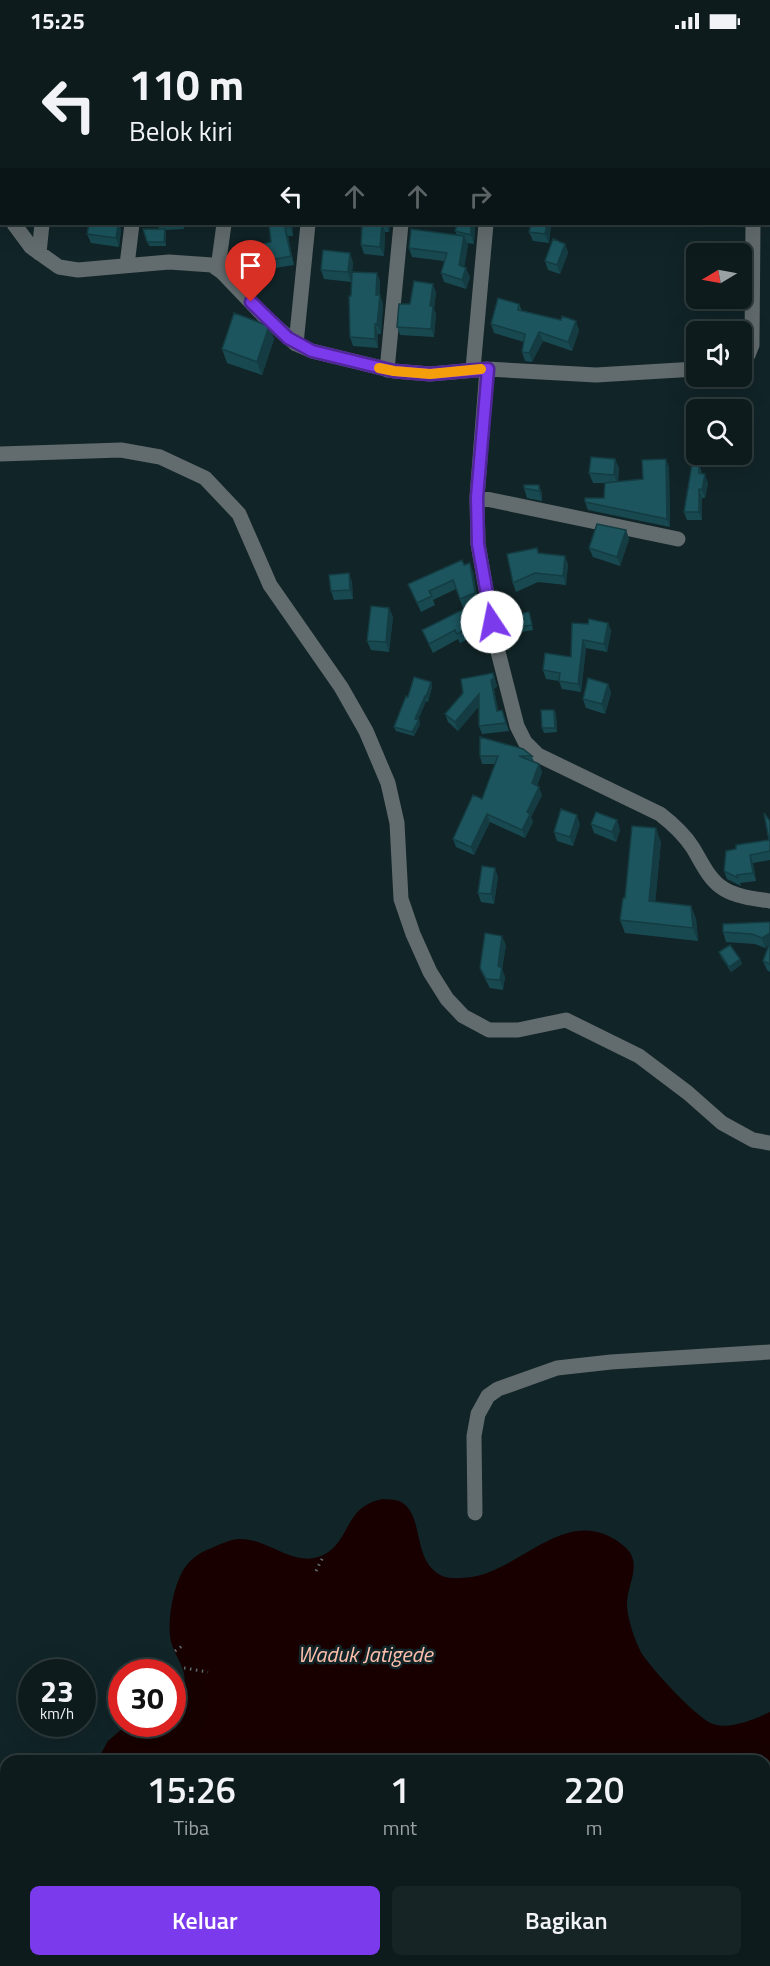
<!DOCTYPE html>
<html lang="id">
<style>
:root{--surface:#0d1b1d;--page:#162426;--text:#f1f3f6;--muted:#9aa1a4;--line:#2d393b;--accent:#7c3aed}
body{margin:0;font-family:"Titillium Web",sans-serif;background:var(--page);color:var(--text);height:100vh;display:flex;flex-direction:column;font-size:22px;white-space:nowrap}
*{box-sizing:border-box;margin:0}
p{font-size:20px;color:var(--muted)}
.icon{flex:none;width:33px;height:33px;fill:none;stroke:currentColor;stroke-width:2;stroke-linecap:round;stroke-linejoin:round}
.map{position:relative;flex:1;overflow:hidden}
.sheet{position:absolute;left:0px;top:1713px;width:771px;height:212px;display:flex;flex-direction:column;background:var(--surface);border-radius:18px 18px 0 0;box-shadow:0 6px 24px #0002,0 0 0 2px var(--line)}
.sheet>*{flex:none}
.top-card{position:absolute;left:0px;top:0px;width:771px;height:183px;box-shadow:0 6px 24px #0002,0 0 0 2px var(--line);background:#0d1b1d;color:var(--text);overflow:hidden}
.needle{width:39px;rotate:260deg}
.fabs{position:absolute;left:686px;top:201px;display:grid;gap:12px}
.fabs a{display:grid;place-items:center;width:66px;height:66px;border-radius:9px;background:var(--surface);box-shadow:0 6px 24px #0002,0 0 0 2px var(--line);font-size:30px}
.speed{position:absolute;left:18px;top:1617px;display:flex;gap:12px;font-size:30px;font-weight:700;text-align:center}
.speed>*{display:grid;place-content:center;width:78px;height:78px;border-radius:50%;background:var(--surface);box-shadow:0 6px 24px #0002,0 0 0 2px var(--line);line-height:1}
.speed small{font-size:15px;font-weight:400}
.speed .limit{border:9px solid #d22;background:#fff;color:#111}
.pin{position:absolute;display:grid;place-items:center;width:51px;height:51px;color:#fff;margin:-62px -26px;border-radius:50% 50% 50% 0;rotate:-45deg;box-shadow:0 0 6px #0007}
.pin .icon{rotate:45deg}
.me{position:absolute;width:66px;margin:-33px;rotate:349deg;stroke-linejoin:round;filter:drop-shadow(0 0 4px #0008)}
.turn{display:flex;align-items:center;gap:21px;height:126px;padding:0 30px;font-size:27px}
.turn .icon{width:78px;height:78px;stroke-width:2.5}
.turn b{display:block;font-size:42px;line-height:51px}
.lanes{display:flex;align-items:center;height:57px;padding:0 30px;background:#0003;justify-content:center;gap:30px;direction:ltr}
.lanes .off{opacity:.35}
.eta{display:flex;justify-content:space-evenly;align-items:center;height:102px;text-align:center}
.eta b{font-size:36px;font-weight:600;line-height:42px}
.action{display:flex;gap:12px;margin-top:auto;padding:12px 30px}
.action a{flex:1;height:69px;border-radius:9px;background:var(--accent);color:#fff;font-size:24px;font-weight:600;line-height:69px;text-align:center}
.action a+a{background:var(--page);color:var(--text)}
.status{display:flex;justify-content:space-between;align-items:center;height:42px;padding:0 30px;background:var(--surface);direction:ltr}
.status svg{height:16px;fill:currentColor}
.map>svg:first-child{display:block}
.water{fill:#180000}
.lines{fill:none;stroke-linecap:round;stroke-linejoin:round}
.path{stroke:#5f6f72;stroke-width:3;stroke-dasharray:1.5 4.5;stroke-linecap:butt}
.minor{stroke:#626b6d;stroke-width:15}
.wall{fill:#184951}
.shaded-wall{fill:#143c42}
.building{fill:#1c555e;stroke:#143c42;stroke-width:1.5}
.route-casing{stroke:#51269a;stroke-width:15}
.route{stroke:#7c3aed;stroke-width:10}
.slow{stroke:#f59e0b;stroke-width:10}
.labels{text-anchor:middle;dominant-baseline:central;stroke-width:5;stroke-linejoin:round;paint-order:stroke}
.water-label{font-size:22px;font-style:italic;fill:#fdbeab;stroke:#112427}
</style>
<div class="status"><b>15:25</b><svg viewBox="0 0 49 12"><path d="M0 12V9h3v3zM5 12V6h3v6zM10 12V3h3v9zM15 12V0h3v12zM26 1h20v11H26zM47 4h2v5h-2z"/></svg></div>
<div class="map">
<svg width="770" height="1924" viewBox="0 0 770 1924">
<rect width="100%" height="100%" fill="#112427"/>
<path class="water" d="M383 1457C389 1458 396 1457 401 1460 426 1474 410 1522 445 1535 453 1537 464 1536 472 1535 525 1526 570 1458 625 1505 644 1522 626 1543 627 1564 628 1579 635 1599 642 1612 653 1628 695 1675 713 1682 730 1688 755 1677 770 1670V1924H287L290 1918H765V1719H97L108 1699 128 1682H172L173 1656C200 1636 172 1617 170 1594 168 1574 174 1540 186 1524 193 1515 201 1510 212 1506 220 1502 229 1498 238 1497 267 1495 292 1526 321 1514 351 1502 343 1464 383 1457Z"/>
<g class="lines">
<path class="path" d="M316 1529 324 1513
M175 1609 182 1604
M184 1626 208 1630
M172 1660 174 1655"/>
<path class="minor" d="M68 2V0
M161 2V0
M248 2 249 0
M331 2V0
M420 2V0
M770 16V15
M0 154 2 157
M14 182 31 205 59 225 78 228 169 220 212 223 222 230 265 275 296 302 312 309 394 329 430 332 487 327 596 333 696 327
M39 211 42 182
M127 223 132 182
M218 226 224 182
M296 302 308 182
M741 319 748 313 752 303 753 182
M473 327 486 182
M487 327 477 455 478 502 495 598 517 684 525 700 538 713 660 772C673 782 684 792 693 806 702 821 709 838 724 847 737 855 756 857 770 859
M387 328 401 182
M0 412 121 408 160 415 205 436 239 472 270 543 341 645 366 689 388 741 397 781 401 857 413 892 430 930 447 957 463 974 489 988H518L566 978 639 1014 688 1051 722 1081 753 1098 770 1101
M477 455 678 497
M475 1471 474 1394 478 1372 488 1354 498 1347 557 1326 611 1320 770 1310"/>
</g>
<path class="wall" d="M119 182 121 188 119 205 91 201 87 192Z
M157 182H183L184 187 165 188 166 192V204H149L143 187H159Z
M269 182H292L293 194H288L294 223 269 227 266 219 271 200Z
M362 182H390L389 190H385L384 214 364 212 361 203Z
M457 182H475L474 202 467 201 468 203 464 225 470 235 466 247 444 240 441 231 444 219 412 215 409 206 457 193 455 189Z
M551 182 549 201 533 199 529 190Z
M565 202 568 211 560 232 548 228 545 219Z
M353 220 352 231H377L380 240V253L383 262 381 292H378V306L353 304 350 295 351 240 324 237 321 228Z
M436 250 434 267 436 272 434 295 400 293 397 285 410 262Z
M519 262 522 269 579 288 572 309 543 299 532 320 525 319 522 310 524 300 494 291 491 282Z
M269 284 274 297 262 333 227 321 222 307Z
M615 417 619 426 618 440 643 437 666 417 669 426 670 485 588 468 585 460 604 456 605 441H593L589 431Z
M699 422 702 432 708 441 705 456H702V478H687L684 470Z
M539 443 542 452V459L527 456 524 446Z
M626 488 629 497 620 524 593 515 589 506Z
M537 506 539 511 568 522 566 543 538 540 516 550 513 541Z
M464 523 473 530 478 560 463 566 456 547 433 558 435 563 421 570 408 542Z
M349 531 352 541 353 557 334 558 331 549Z
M389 566 393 575 389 610 371 608 367 599Z
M529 570 533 588 515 591 513 586Z
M480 580 484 589 460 601 458 597 433 611 426 597 422 588Z
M608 581 611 589 607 610 586 606 581 650 562 647 559 639 546 637 543 628 571 615 588 582Z
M493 631 497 644 494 647 498 669 502 668 509 689 482 692 479 684V664L458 689 448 680 445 672Z
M431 640 432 645 428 660 426 659 418 678 420 682 414 694 396 689 394 685 408 655Z
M608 642 611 651 605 672 586 666 583 657Z
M554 668 556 672 557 690 544 691 542 686Z
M480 714H532L534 720 539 722 542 730 537 744 542 753 531 775 533 780 525 796 490 780 474 813 456 805 453 797 482 757 495 722H482Z
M617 778 620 788 616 800 594 791 591 782Z
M770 779V818L753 821 756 839 740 841 741 844 727 837 724 829 769 798Z
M580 782 573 804 557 799 554 790Z
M661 800 655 860 691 864 696 877 698 899 625 891 620 878 625 856Z
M498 835 494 862 481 860 478 851Z
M770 880V930L767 928 763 919 769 903 765 906 755 902 726 900 723 890Z
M506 903 502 927 505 935 503 948 490 946 484 935 480 926Z
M719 910 740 917 742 922 731 930 721 915Z"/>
<path class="shaded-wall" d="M117 182H119L121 188 119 205 116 196Z
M290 182H292L293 194 290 185Z
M382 182 385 190 384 214 380 205Z
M386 182H390L389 190Z
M471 182H475L474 202 471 193Z
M547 182H551L549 201 545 192Z
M285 186 288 194 294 223 291 214Z
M165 187 166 192V204L164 200Z
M464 194 468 203 463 233 459 223Z
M565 202 568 211 560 232 557 223Z
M350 211 353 220 351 240 348 230Z
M466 226 470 235 466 247 462 238Z
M377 231 380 240V253L383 262 381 292 377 283Z
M433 242 436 250 434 267 436 272 434 295 431 287 430 264Z
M576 279 579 288 572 309 568 300Z
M375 282 378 292V306L375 297Z
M269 284 274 297 262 333 257 320Z
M539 290 543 299 532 320 529 311Z
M615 417 619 426 618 442 614 433Z
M666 417 669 426 670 485 667 477Z
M705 432 708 441 705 456 702 448Z
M539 443 542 452V459L539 449Z
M699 447 702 456V478L699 470Z
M626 488 629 497 620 524 617 515Z
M565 514 568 522 566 543 563 534Z
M470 521 473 530 478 560 475 551Z
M349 531 352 541 353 557 350 548Z
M389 566 393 575 389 610 386 600Z
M608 581 611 589 607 610 604 602Z
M583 598 586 606 581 650 578 642Z
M493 631 497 644 494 647 500 677 497 669 491 638Z
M431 640 432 645 428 660 426 655Z
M608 642 611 651 605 672 602 662Z
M479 652 482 660 458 689 455 680Z
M425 654 426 659 418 678H419L420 682 414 694 412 690 415 677Z
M554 668 556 672 557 690 555 686Z
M539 722 542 730 535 749 532 741Z
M539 745 542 753 531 775 533 780 525 796 522 788 527 770Z
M487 772 490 780 474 813 471 805Z
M577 773 580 782 573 804 570 795Z
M617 778 620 788 616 800 612 790Z
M656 786 661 800 654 873 649 859Z
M750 813 753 821 756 839 753 831Z
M495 826 498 835 494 862 491 852Z
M691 864 696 877 698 899 693 886Z
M770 891V902L765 906 762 896Z
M502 894 506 903 502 927 505 935 503 948 500 938 498 924Z
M740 917 742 922 731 930 729 925Z"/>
<path class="building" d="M302 0H315V2H284Z
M89 182H118L116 196 87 192Z
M269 182H290V185L285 186 291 214 266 219 263 202 271 200Z
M362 182H382L380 205 361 203Z
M457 182H471V193L455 189Z
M531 182H547L545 192 529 190Z
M143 187H165L164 200H147Z
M411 187 464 194 459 223 466 226 462 238 441 231 447 211 409 206Z
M553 197 565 202 557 223 545 219Z
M323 208 350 211 348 230 321 228Z
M352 230 377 231 376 253H380L377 283 375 282V297L350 295 349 254H351Z
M414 239 433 242 430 264H433L431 287 397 285 399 262H410Z
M498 256 519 262 518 268 561 278 562 274 576 279 568 300 539 290 529 311 522 310 525 292 491 282Z
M234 271 269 284 257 320 222 307Z
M591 415 615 417 614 433 589 431Z
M666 417 667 477 585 460V456H604L605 441 643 437 642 418Z
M692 422H699V431L705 432 702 448 699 447V470H684Z
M524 443H539V449L524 446Z
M597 482 626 488 617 515 589 506Z
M537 506 538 511 565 514 563 534 535 531 513 541 507 512Z
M462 518 464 523 470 521 475 551 460 557 453 538 429 549 432 554 417 561 408 542Z
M349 531 350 548 331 549 329 533Z
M472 563 480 580 457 592 455 588 429 602 422 588Z
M371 564 389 566 386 600 367 599Z
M529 570 532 583 513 586 511 573Z
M589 577 608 581 604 602 583 598 578 642 559 639 560 631 543 628 545 611 571 615 572 581 588 582Z
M493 631 494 636 491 638 497 669 502 668 506 681 479 684V652L455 680 445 672 463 651 461 637Z
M414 635 431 640 426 655 425 654 415 677 419 678 412 690 394 685 406 654 408 655Z
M588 636 608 642 602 662 583 657Z
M541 668H554L555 686H542Z
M480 695 523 707 532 714H519L539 722 532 741 539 745 527 770 530 772 522 788 487 772 471 805 453 797 473 753 482 757 498 714H480Z
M561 767 577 773 570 795 554 790Z
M596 770 617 778 612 790 591 782Z
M764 771 770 779V809L750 813 753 831 737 833 738 836 724 829 726 809 736 807V803L769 798Z
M632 784 656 786 649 859 691 864 693 886 620 878 623 856H625Z
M482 824 495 826 491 852 478 851Z
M770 880V891L762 896 752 892 723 890V882Z
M485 891 502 894 498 924 502 926 500 938 486 937 480 926Z
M770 900V922L763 919Z
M730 903 740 917 729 925 719 910Z
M38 1918H53V1924H37Z"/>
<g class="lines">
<g class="route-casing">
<path id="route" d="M251 260 288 296 312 309 394 329 430 332 488 327 477 455 478 502 492 580"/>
</g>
<use href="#route" class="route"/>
<path class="slow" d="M379 326 394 329 430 332 481 327"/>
</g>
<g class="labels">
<g class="water-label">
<text x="365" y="1612">Waduk Jatigede</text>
</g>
</g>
</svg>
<div class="fabs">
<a><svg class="needle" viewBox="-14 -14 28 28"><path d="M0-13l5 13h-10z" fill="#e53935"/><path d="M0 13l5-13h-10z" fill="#9aa1a4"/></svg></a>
<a><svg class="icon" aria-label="sound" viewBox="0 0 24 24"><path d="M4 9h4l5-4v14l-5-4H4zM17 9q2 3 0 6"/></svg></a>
<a><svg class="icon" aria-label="search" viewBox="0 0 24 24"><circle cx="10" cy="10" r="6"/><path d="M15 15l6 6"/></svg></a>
</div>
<div class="speed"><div>23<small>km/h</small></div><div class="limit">30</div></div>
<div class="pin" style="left:251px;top:260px;background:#d93025"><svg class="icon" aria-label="arrive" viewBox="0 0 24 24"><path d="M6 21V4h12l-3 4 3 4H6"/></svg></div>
<svg class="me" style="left:492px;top:580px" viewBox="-20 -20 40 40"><circle r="19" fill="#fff"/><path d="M0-13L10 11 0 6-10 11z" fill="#7c3aed"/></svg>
<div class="top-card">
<div class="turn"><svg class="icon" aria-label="left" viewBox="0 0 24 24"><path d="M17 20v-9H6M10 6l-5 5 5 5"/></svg><div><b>110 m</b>Belok kiri</div></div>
<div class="lanes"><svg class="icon" aria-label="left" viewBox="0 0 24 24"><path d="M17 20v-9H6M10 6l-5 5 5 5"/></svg><svg class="icon off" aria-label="ahead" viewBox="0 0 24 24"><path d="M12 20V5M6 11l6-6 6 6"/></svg><svg class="icon off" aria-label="ahead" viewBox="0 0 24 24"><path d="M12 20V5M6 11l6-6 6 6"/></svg><svg class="icon off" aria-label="right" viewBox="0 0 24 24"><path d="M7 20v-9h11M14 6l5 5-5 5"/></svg></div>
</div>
<section class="sheet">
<div class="eta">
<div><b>15:26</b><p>Tiba</p></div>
<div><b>1</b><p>mnt</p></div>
<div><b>220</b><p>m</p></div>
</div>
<div class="action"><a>Keluar</a><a>Bagikan</a></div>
</section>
</div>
